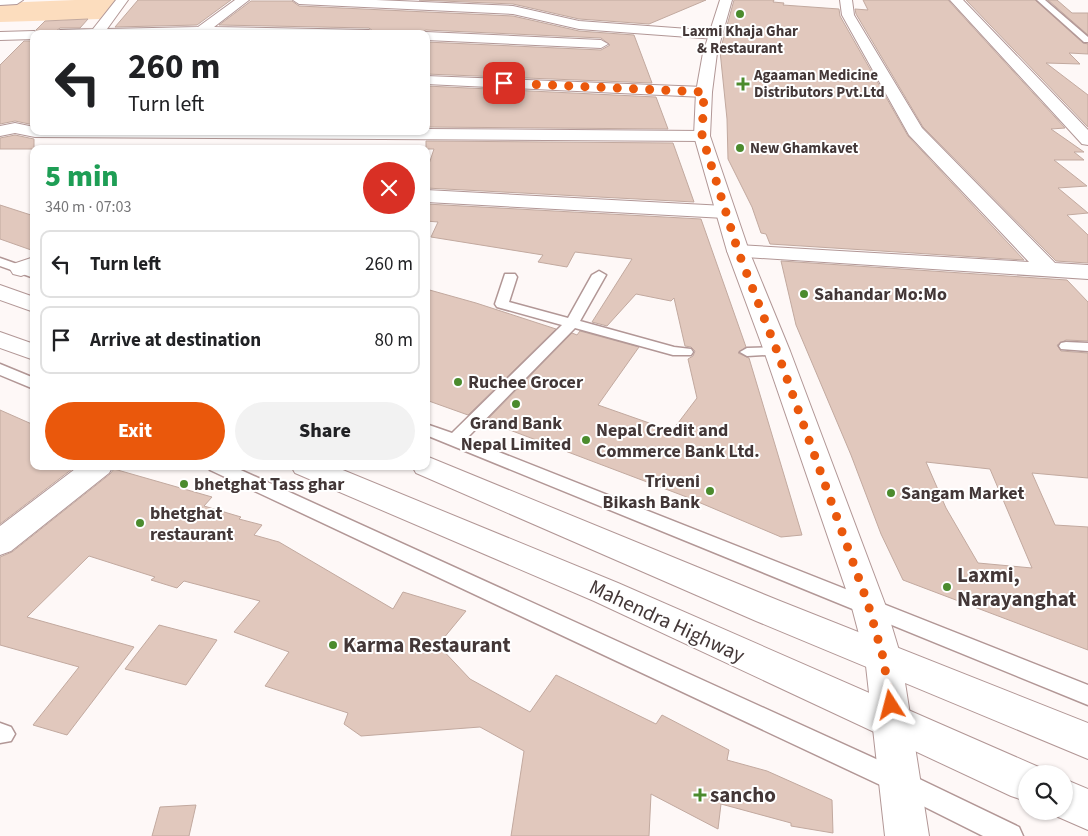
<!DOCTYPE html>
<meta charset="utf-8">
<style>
:root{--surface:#fff;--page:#f2f2f2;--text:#202124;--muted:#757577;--line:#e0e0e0;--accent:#ea580c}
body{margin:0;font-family:"Source Sans 3",sans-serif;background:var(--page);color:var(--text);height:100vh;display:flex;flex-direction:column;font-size:19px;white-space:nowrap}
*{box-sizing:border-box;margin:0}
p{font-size:16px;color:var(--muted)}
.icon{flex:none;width:28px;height:28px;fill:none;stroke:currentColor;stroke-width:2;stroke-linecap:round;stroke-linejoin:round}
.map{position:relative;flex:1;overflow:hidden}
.side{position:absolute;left:30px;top:145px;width:400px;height:325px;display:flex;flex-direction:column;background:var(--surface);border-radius:10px;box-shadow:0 1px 4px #0004}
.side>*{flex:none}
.guide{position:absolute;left:30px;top:30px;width:400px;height:105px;border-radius:10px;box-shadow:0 1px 4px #0004;background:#fff;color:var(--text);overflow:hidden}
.controls{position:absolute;left:1018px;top:765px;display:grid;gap:10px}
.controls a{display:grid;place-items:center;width:55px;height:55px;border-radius:50%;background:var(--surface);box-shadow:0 1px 4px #0004;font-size:25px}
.pin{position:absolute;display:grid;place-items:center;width:42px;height:42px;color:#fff;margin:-21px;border-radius:10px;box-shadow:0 2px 8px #0006}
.me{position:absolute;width:55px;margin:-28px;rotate:351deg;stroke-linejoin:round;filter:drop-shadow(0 0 4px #0008)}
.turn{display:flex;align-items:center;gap:18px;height:105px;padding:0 15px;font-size:22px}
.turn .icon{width:65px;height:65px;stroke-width:2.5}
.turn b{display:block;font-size:35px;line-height:42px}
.round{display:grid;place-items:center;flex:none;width:52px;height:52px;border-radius:26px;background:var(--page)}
.summary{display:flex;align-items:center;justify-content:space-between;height:85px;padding:0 15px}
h1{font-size:30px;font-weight:800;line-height:38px;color:#1e9e55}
.cta{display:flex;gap:10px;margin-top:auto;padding:10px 15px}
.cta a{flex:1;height:58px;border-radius:30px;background:var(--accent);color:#fff;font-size:20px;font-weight:800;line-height:58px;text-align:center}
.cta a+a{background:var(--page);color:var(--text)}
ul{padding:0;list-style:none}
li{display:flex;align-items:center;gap:15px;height:68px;margin:0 10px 8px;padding:0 5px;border:2px solid var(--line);border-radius:10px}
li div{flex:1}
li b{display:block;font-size:19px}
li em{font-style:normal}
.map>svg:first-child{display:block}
.green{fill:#fcddbe}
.building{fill:#e1c8bd;stroke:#c2a99f;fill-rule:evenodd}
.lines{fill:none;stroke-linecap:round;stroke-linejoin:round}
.service-casing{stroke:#b29796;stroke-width:3}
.minor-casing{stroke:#b29796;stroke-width:2}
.tertiary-casing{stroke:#b29796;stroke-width:2}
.trunk-casing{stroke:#b29796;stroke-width:2}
.service{fill:#fff;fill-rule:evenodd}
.minor{fill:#fff;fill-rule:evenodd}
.tertiary{fill:#fff;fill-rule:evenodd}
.trunk{fill:#fff;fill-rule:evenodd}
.route{stroke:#ea580c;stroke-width:9;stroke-dasharray:0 16.2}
.poi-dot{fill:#4b8b2d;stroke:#fff;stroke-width:2}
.labels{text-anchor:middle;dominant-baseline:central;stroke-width:4;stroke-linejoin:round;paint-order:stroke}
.far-poi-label{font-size:15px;font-weight:bold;fill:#433737;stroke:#fff;text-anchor:start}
.poi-label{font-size:18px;font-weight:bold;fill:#433737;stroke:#fff;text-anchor:start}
.near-poi-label{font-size:21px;font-weight:bold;fill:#433737;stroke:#fff;text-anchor:start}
.near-street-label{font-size:21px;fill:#433737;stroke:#fff}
</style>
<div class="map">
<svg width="1088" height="836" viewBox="0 0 1088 836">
<rect width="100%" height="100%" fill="#fef8f7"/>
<path class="green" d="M75 0H116L100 19 0 22V3Z"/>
<path class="building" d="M138 0H231L197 25 115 27Z
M419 0H706L649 24 579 19 513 4Z
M734 0H774L773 2 784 3 783 5 839 9 840 16 908 136 1024 260 770 244 766 234 761 233 752 207 728 159 727 119 720 51Z
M863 0H948L1065 128 1051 129 1084 152H1074L1084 160H1054L1087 186 1058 188 1088 213 1067 215 1088 235V263L1056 261 923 127 856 14 855 9 868 10Z
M966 0H1035L1083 43 1088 44V54L1069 53 1080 64 1046 63 1088 95V127Z
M1048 0H1057L1072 13H1088V35Z
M251 1H292L299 6 513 16 579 31 634 35 652 83 426 74V42L601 50 610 45 601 38 426 30 419 33 373 31 369 28 219 25Z
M88 19 80 28H60L52 34H42L36 30 45 21Z
M24 41H34V125L15 121 0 124V65Z
M426 86 656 97 668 129 426 127Z
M15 135 34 139V149H0V138Z
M426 141 673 143 694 202 426 188V173L434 149H426Z
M426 204 701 219 746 347 738 353 749 358 802 535 781 537 684 496 486 421 572 333 577 335 580 331 639 347 598 405 672 431 697 398 688 359 693 356 695 351 691 347 685 346 674 298 671 301 636 294 607 326 592 322 632 259 575 252 567 267 538 262 543 255 431 237 438 222 426 221Z
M0 205 34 216V251L0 239Z
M781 261 1067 280 1088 302V341L1066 340 1057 345 1061 351 1088 353V478L1032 473 1055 525 1088 527V650L903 580 881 534 851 455 796 325ZM926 462 990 469 1032 568 978 563 946 508Z
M426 289 476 303 556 329 468 415 426 400Z
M0 410 34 425V466H76L0 524Z
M114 469 212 497 204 506 241 517 239 519 262 525 254 535 279 542 393 609 403 592 466 611 438 645 470 679 530 712 556 675 656 724 662 715 729 750 727 760 767 771 832 800 833 833 791 826V823L721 804 718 829 651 794 649 836H511L524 751 480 727 361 736 344 724 348 713 265 686 289 652 234 632 260 601 184 581 177 588 151 580 155 577 89 556 27 617 134 647 67 735 33 725 79 667 0 645V557L12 552 110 474Z
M159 625 217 640 186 685 125 669Z
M196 805 189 836H152L160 807Z"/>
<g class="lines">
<g class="service-casing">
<path id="service" d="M1037 0H1045L1088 37V42H1084Z
M0 258 34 270V278L0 266Z
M599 271 606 275 580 321 674 347 691 349 693 352 691 355H673L575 328 466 439 1088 685V705L426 435V424L452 433 562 325 497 307 495 304 505 274H515L517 277 509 302 568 318 592 275Z
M1066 342 1088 343V351L1061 349 1059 346 1061 343Z
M777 347 782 348 784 351 782 354 747 356 740 352 747 348Z
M0 364 34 378V389L0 375Z
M208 466H232L909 774 1019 827 1023 836H983L891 790 210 470Z
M0 723 11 727 15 734 11 741 0 743Z"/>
</g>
<g class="minor-casing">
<path id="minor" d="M0 0H23L17 4 0 5Z
M116 0H128L107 29 198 27 235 0H249L214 27 369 30 375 34H54L60 30 93 29Z
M293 0H376L513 6 579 21 716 31 723 35 716 39 579 29 513 14 299 4Z
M840 0H852L854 15 922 128 1055 263 1088 265V279L730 256 727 251 730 246 738 245 1029 262 909 135 842 15Z
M950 0H963L1088 130V145L1082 144Z
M34 31 40 34H34V39L0 40V32Z
M426 32 601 40 608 44 601 48 426 40V34H421Z
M426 76 704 87 712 92 704 97 426 84Z
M15 123 34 127V131H426V129L702 131 708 132 710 136 708 140 702 141 35 137 15 133 0 136V126Z
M426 190 725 206 732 208 735 212 732 216 725 218 426 202Z
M34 257V271L21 276 13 274 10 269 13 264Z
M79 466H113L109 473 11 551 0 555V526Z"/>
</g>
<g class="tertiary-casing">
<path id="tertiary" d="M720 0H732L717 53 712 92 710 136 749 251 790 351 885 604 901 657 929 836H885L865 657 851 604 764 351 727 251 694 136 696 92 703 53Z"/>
</g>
<g class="trunk-casing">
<path id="trunk" d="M0 285 34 297V312L0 300Z
M0 332 34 344V360L0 348Z
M426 456 780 601 1088 723V759L756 621 416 473 412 466H426Z
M291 466H333L618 583 1041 768 1043 774H1026V801L1011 796 594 601 295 473Z
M1064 779 1088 789V830L1049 813 1048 811H1064Z"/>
</g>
<use href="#service" class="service"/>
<use href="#minor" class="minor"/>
<use href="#tertiary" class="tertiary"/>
<use href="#trunk" class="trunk"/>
</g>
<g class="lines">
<path class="route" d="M504 83 704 92 702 136 714 174 738 251 777 351 868 604 883 657 891 705"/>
</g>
<g class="poi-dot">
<circle cx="740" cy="14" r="5"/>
<path d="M740.5 76.5h5v5h5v5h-5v5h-5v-5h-5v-5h5z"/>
<circle cx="740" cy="148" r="5"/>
<circle cx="804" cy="294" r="5"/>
<circle cx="458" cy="382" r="5"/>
<circle cx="516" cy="404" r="5"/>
<circle cx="586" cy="440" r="5"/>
<circle cx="184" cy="484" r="5"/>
<circle cx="710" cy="491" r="5"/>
<circle cx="891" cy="493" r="5"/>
<circle cx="140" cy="523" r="5"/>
<circle cx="947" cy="587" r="5"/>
<circle cx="333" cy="645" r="5"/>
<path d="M697.5 787.5h5v5h5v5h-5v5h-5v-5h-5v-5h5z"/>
</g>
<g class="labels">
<g class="far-poi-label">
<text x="740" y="31" text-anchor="middle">Laxmi Khaja Ghar<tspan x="740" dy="17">&amp; Restaurant</tspan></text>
<text x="754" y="75">Agaaman Medicine<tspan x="754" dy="17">Distributors Pvt.Ltd</tspan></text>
<text x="750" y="148">New Ghamkavet</text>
</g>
<g class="poi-label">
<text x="814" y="294">Sahandar Mo:Mo</text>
<text x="468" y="382">Ruchee Grocer</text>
<text x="516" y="423" text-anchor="middle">Grand Bank<tspan x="516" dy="21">Nepal Limited</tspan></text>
<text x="596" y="430">Nepal Credit and<tspan x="596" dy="21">Commerce Bank Ltd.</tspan></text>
<text x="700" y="481" text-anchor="end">Triveni<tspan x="700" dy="21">Bikash Bank</tspan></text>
<text x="194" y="484">bhetghat Tass ghar</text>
<text x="901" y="493">Sangam Market</text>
<text x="150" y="513">bhetghat<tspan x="150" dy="21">restaurant</tspan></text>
</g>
<g class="near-poi-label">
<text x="957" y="575">Laxmi,<tspan x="957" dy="24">Narayanghat</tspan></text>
<text x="343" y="645">Karma Restaurant</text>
<text x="710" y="795">sancho</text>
</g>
<g class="near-street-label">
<text transform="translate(667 621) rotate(25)">Mahendra Highway</text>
</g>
</g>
</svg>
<div class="controls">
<a><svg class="icon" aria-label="search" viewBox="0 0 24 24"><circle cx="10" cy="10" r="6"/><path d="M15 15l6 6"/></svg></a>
</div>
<div class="pin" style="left:504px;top:83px;background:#d93025"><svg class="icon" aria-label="arrive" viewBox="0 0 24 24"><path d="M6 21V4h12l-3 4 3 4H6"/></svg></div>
<svg class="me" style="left:891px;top:705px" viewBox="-20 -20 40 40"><path d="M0-17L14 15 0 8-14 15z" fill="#ea580c" stroke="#fff" stroke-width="4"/></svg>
<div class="guide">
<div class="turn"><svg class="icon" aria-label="left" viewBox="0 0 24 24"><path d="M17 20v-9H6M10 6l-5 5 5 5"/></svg><div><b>260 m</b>Turn left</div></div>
</div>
<section class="side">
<div class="summary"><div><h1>5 min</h1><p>340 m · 07:03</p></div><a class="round" style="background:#d93025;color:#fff"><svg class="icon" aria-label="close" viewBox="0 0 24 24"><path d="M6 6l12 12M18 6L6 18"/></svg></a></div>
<ul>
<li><svg class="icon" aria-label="left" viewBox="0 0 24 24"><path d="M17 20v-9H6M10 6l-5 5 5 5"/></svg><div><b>Turn left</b></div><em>260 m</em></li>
<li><svg class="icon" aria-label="arrive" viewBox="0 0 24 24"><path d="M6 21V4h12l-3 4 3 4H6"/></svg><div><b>Arrive at destination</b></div><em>80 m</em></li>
</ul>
<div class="cta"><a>Exit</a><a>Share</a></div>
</section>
</div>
